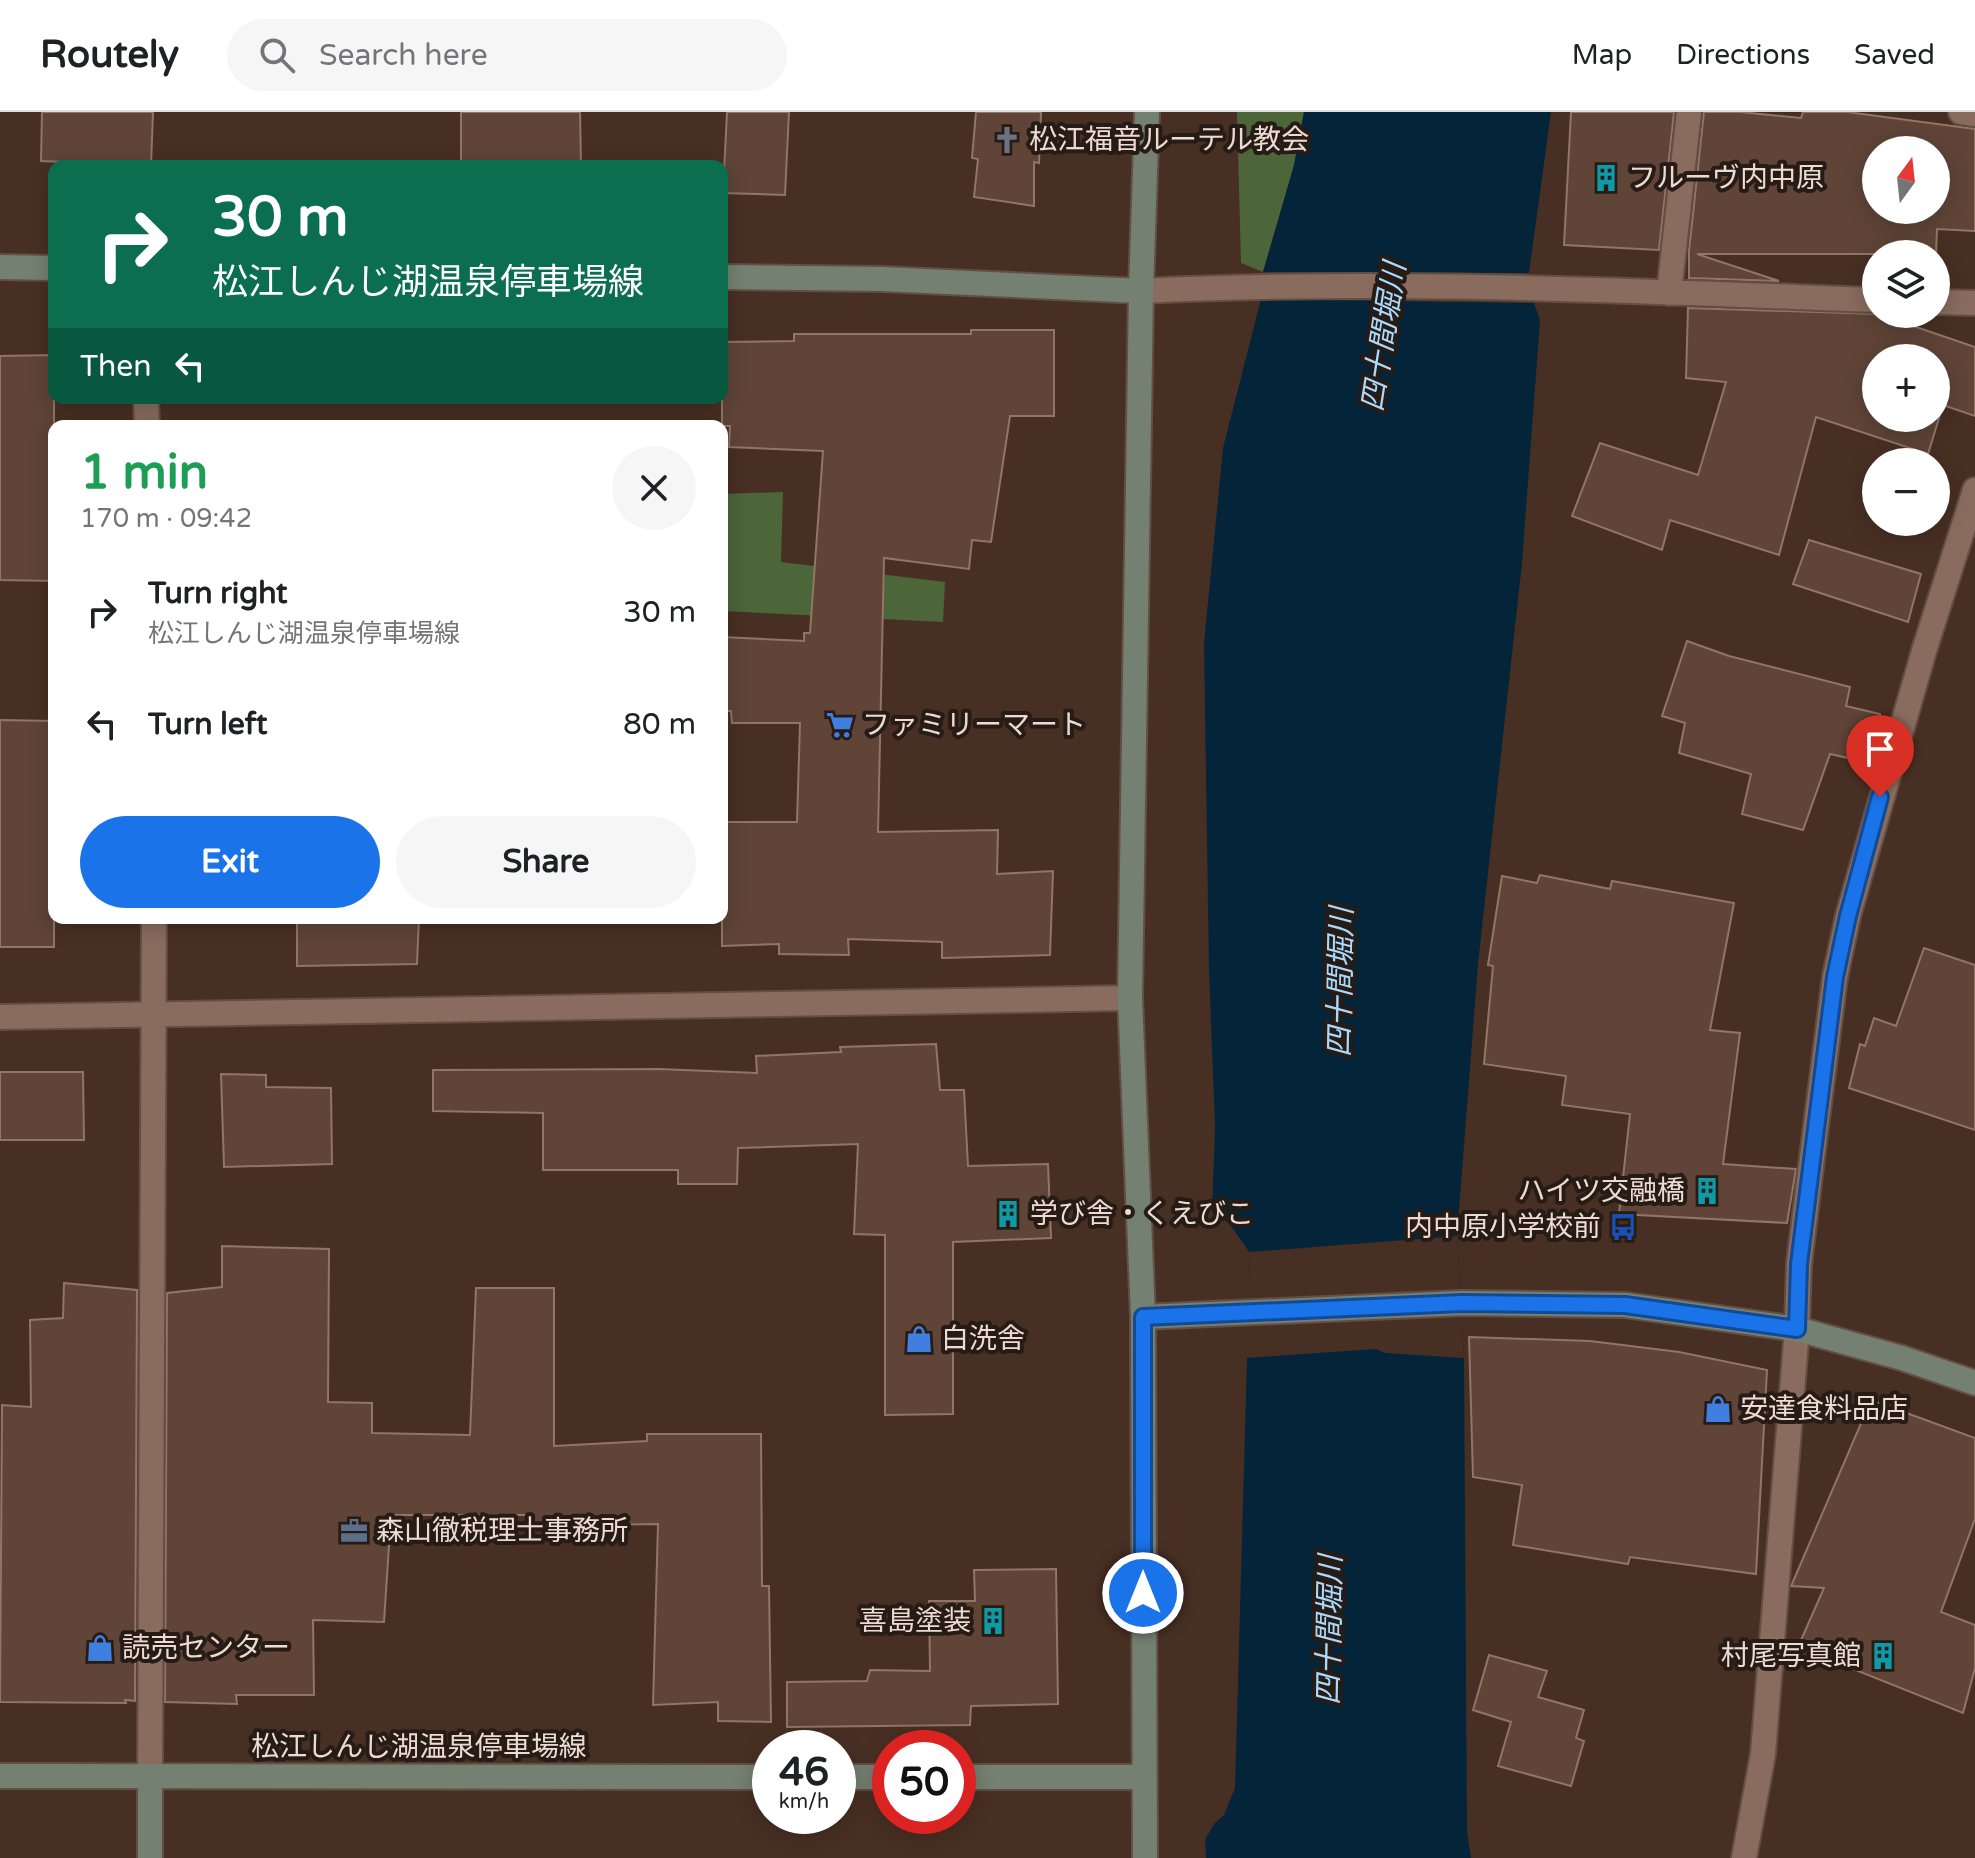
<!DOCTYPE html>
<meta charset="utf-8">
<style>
:root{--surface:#fff;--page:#f6f6f6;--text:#202124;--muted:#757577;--line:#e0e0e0;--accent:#1a73e8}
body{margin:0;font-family:"Varela Round","Noto Sans JP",sans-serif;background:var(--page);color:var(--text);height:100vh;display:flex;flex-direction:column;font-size:30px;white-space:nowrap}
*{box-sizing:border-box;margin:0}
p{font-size:26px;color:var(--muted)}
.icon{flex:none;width:44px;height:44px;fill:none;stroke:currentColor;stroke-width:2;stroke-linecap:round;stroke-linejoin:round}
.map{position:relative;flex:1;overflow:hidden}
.panel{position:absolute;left:48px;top:308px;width:680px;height:504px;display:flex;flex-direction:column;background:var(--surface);border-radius:16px;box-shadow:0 4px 20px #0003}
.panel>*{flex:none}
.banner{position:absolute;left:48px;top:48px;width:680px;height:244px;border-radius:16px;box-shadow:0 4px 20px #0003;background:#0b6e4f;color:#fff;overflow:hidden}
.needle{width:52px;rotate:15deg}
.controls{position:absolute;left:1862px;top:24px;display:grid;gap:16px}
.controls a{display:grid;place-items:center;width:88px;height:88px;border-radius:50%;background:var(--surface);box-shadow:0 4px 20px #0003;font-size:40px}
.speed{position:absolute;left:752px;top:1618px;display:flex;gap:16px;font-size:40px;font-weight:700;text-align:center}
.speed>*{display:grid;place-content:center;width:104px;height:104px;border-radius:50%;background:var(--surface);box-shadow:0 4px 20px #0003;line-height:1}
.speed small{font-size:20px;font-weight:400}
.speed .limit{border:12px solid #d22;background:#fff;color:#111}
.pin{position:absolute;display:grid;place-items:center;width:68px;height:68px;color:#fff;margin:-82px -34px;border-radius:50% 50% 50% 0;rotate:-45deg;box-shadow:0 0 8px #0007}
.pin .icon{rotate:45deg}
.me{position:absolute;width:88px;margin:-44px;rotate:0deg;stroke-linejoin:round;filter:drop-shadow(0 0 6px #0008)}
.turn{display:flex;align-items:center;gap:28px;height:168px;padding:0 32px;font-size:36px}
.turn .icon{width:104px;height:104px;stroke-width:2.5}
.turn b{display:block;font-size:56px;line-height:68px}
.then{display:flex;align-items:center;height:76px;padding:0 32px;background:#0003;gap:16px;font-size:30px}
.round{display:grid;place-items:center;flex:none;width:84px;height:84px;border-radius:42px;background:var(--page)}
.head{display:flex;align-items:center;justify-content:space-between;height:136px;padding:0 32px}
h1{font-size:48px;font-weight:700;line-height:60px;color:#1e9e55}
.button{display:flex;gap:16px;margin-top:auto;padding:16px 32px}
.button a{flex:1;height:92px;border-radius:48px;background:var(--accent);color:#fff;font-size:32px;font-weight:700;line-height:92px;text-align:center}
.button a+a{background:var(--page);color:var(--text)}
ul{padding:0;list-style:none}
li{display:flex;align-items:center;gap:24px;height:112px;padding:0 32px}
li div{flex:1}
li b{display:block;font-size:30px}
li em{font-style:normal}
header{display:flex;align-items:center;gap:48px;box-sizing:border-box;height:112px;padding:0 40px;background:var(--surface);border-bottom:2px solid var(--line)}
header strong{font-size:38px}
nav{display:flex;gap:44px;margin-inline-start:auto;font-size:28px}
.search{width:560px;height:72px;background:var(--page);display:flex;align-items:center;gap:20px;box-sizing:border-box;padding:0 28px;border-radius:44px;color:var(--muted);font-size:30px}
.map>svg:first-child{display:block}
.green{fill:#4c6539}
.water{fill:#042539}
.pier{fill:#482f23}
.building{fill:#5f4437;stroke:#927567;stroke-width:2;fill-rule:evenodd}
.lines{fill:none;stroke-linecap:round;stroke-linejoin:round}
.street-casing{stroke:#634e43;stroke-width:28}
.secondary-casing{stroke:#634e43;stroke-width:28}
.street{stroke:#896c5e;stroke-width:24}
.secondary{stroke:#748072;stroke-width:24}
.route-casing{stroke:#114b97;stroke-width:20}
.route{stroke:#1a73e8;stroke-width:14}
.labels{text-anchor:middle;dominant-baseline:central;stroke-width:8;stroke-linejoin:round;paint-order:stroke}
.poi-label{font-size:28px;fill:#ecdbd3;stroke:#261b15;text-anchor:start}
.street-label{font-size:28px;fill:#ecdbd3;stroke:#261b15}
.water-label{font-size:30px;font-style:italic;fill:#a9dafd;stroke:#261b15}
</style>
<header>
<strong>Routely</strong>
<div class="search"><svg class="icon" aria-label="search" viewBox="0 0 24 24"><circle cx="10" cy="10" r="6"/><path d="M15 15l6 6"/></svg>Search here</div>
<nav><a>Map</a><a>Directions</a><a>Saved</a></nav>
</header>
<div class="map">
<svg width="1975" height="1746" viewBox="0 0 1975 1746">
<rect width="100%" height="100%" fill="#482f23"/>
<path class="green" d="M1237 0H1304L1294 54 1263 160 1241 151Z
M783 380 781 450 945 470 943 510 722 499V382Z"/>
<path class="water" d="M1304 0H1551L1529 161 1534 191 1540 208 1522 451 1478 852 1457 1124 1464 1246 1467 1720 1471 1746H1206L1205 1728 1214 1712 1224 1703 1235 1676 1250 1141 1229 1111 1212 1100 1215 1015 1209 859 1204 531 1223 336 1261 187 1263 160 1294 53Z"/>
<path class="pier" d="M1263 160 1529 161 1534 191 1261 187Z
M1457 1124 1464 1246 1385 1241 1376 1237 1246 1246 1250 1140Z"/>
<path class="building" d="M42 0H153L151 54H64V50L41 49Z
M461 0H580L581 54H461Z
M727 0H789L785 83 723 81Z
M976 0H1041L1039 51 1034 50V94L974 85 978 47 972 46Z
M1571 0H1674L1659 138 1564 133Z
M1704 0H1740L1801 6 1803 0H1847L1975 17V119L1937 117 1936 142H1697L1779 169 1689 166V139ZM1876 38H1936V98H1876Z
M1688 196 1878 202 1975 235V304L1943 293 1928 342 1816 305 1779 443 1670 408 1662 438 1572 404 1600 331 1698 363 1726 270 1686 266ZM1876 246H1936V306H1876Z
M971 218H1054V304H1010L991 430 972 428 969 457 884 446 878 720 998 718 997 762 1053 759 1050 843 942 846V830L848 827 849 843 779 842V832L722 834V710H797L800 611H732L731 599H722V525L804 529V521H810L823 339 729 335 730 314H722V230L794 229V222H971Z
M54 243V469L0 468V244Z
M1809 428 1921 462 1908 510 1793 472Z
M1687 529 1729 544 1850 575 1846 594 1880 602 1866 650 1830 642 1803 718 1742 702 1751 662 1679 641 1685 611 1662 604Z
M0 608 54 609V835H0Z
M1540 763 1610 777 1612 769 1734 791 1710 918 1740 921 1723 1052 1796 1057 1787 1111 1619 1102 1630 1002 1562 993 1566 964 1484 952 1493 854 1488 853 1502 764 1537 771Z
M297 806H419L417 852 297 854Z
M1924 836 1975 853V1018L1849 976 1860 932 1865 934 1874 906 1896 914Z
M936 932 940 978H964L968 1054 1048 1052 1051 1126 953 1130V1302L885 1303V1123L854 1122 858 1032 738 1036 737 1072H678V1058H543V1001L433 999V958L659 957 757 961 756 944 841 940 840 935Z
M0 960H83L84 1028H0Z
M221 962 266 963V975L331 976 332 1052 224 1055Z
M222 1134 329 1137 328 1290 372 1291V1321L470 1323 476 1176H554V1334L647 1329V1322H761L762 1474H769L771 1610 718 1609V1590L653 1593 658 1412 526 1414V1403H391L384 1510 313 1508 314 1583H236L237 1592 165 1590 167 1181 222 1175Z
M64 1171 137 1178 135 1589 125 1588 126 1591 0 1590 2 1293 31 1295 30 1208 63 1206Z
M1469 1225 1590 1229 1679 1240 1767 1258 1756 1462 1630 1445 1628 1452 1513 1433 1522 1373 1473 1365Z
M1871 1288 1975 1326V1407L1941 1500 1975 1513V1556L1963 1601 1798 1535 1824 1476 1791 1474 1792 1472Z
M1056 1457 1058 1592 971 1594 970 1613 787 1615V1570L867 1569 870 1558 930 1559 929 1489H975L974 1458Z
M1489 1543 1547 1559 1538 1585 1584 1598 1576 1626 1584 1629 1571 1674 1498 1654 1511 1610 1473 1598Z"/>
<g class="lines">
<g class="street-casing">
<path id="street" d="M1961 0 1975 2
M1141 179C1386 167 1631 179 1876 188
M1669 181 1689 0
M1936 190 1975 191
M146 286 147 314
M0 905 1130 886
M150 1664 154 806
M1744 1746 1763 1642 1797 1217 1799 1152 1813 1038 1835 865 1848 804 1924 539 1975 378"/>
</g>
<g class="secondary-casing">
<path id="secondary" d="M0 155 54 156
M722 165 882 167 1141 179 1147 0
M1141 179 1130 886 1143 1205 1145 1746
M1143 1205 1462 1191 1625 1193 1797 1217 1902 1246 1975 1271
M0 1664 770 1665
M150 1664V1746
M838 1665H890
M958 1665H1144"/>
</g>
<use href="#street" class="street"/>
<use href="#secondary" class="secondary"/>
</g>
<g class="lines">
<g class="route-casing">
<path id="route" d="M1143 1481V1205L1462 1191 1625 1193 1797 1217 1799 1152 1835 865 1848 804 1880 685"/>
</g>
<use href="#route" class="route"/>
</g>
<defs>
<g id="church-bare" transform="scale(2.16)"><path d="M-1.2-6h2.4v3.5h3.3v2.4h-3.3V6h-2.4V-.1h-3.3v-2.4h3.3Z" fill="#6b7280" stroke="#261b15" stroke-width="2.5" paint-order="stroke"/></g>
<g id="building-bare" transform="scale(2.16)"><path d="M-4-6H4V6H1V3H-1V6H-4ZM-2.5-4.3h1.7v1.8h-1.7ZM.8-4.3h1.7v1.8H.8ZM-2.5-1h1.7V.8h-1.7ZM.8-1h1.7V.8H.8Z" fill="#0f9aa8" stroke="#261b15" stroke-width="2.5" paint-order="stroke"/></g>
<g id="supermarket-bare" transform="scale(2.16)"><path d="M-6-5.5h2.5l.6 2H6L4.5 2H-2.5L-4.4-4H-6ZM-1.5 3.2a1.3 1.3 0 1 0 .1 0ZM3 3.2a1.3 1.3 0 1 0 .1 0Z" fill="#3f7fe0" stroke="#261b15" stroke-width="2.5" paint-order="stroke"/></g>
<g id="bus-bare" transform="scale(2.16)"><path d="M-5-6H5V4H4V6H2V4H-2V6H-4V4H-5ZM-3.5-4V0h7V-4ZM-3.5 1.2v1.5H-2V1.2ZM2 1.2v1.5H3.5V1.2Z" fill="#1a4fb4" stroke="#261b15" stroke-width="2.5" paint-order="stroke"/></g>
<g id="shop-bare" transform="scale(2.16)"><path d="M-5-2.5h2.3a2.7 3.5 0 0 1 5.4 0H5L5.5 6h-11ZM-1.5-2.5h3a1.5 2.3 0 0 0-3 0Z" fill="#3f7fe0" stroke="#261b15" stroke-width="2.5" paint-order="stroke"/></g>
<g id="office-bare" transform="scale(2.16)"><path d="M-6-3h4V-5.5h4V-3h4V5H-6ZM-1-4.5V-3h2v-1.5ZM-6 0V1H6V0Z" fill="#5c6f8a" stroke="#261b15" stroke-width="2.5" paint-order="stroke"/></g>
</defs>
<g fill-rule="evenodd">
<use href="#church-bare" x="1007" y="28"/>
<use href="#building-bare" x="1606" y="66"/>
<use href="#supermarket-bare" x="840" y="613"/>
<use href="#building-bare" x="1707" y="1079"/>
<use href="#building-bare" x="1008" y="1102"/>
<use href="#bus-bare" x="1623" y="1115"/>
<use href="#shop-bare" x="919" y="1227"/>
<use href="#shop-bare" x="1718" y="1297"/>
<use href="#office-bare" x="354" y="1419"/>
<use href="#building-bare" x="993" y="1509"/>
<use href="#shop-bare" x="100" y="1536"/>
<use href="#building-bare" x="1883" y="1544"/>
</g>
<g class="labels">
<g class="poi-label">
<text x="1029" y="28">松江福音ルーテル教会</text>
<text x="1628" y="66">フルーヴ内中原</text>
<text x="862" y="613">ファミリーマート</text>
<text x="1685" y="1079" text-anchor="end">ハイツ交融橋</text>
<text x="1030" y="1102">学び舎・くえびこ</text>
<text x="1601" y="1115" text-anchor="end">内中原小学校前</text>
<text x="941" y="1227">白洗舎</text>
<text x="1740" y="1297">安達食料品店</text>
<text x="376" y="1419">森山徹税理士事務所</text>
<text x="971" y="1509" text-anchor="end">喜島塗装</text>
<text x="122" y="1536">読売センター</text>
<text x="1861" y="1544" text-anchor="end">村尾写真館</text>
</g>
<g class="street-label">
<text x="419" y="1635">松江しんじ湖温泉停車場線</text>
</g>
<g class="water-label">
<text transform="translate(1384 225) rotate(-81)">四十間堀川</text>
<text transform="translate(1341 870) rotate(-89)">四十間堀川</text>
<text transform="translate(1330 1518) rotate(-89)">四十間堀川</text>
</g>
</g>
</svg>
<div class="controls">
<a><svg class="needle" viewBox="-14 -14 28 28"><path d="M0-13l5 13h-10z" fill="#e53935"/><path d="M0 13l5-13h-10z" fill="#757577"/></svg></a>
<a><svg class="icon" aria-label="layers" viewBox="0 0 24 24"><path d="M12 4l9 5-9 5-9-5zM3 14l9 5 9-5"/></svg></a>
<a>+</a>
<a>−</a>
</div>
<div class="speed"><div>46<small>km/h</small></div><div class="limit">50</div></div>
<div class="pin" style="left:1880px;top:685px;background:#d93025"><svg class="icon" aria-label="arrive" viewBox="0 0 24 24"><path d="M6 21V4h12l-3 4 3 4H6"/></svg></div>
<svg class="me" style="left:1143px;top:1481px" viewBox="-20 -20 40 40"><circle r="17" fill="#1a73e8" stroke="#fff" stroke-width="3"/><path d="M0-11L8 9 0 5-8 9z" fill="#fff"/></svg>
<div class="banner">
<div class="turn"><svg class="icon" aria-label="right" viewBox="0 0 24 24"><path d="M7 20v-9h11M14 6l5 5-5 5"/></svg><div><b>30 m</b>松江しんじ湖温泉停車場線</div></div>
<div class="then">Then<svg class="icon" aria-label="left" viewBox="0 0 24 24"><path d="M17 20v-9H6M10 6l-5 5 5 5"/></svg></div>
</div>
<section class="panel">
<div class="head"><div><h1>1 min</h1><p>170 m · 09:42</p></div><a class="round"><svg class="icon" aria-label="close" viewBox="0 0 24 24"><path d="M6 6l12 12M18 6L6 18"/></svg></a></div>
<ul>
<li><svg class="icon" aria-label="right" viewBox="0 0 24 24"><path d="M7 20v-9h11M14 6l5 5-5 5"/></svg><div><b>Turn right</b><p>松江しんじ湖温泉停車場線</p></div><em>30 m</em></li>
<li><svg class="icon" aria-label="left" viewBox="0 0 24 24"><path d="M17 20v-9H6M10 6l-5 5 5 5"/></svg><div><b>Turn left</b></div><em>80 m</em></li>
</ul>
<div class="button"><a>Exit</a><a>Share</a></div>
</section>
</div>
